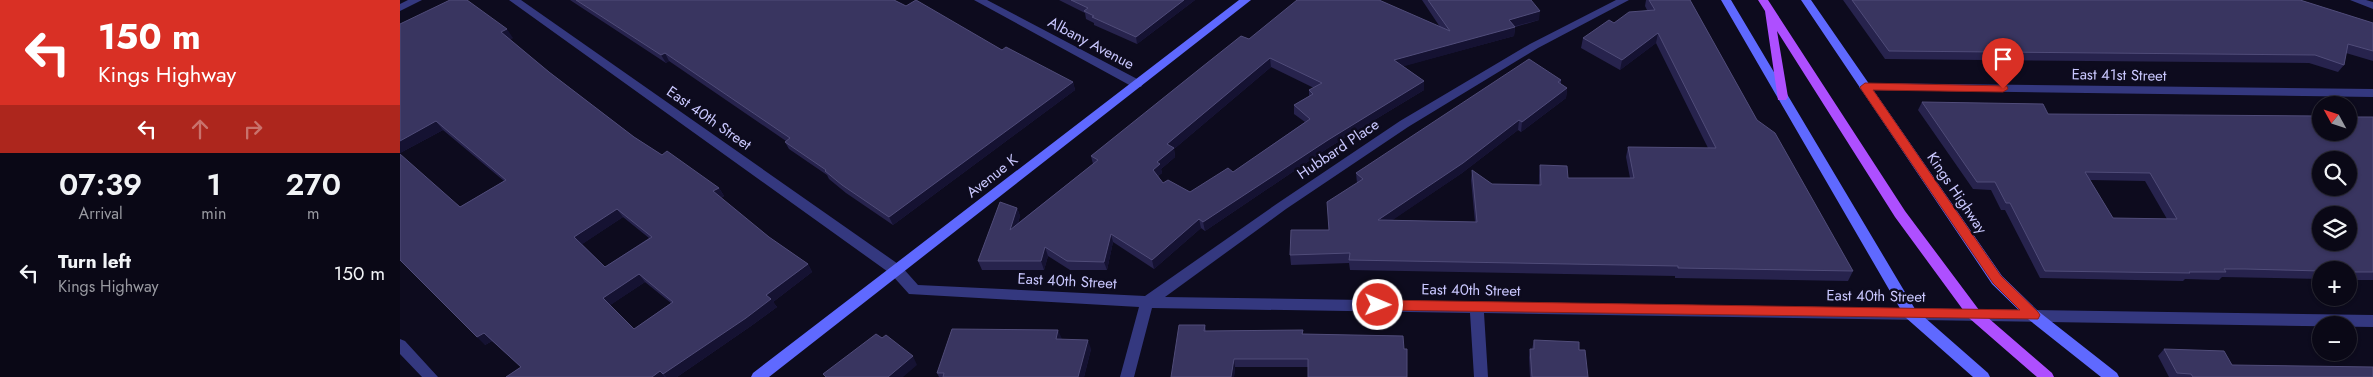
<!DOCTYPE html>
<meta charset="utf-8">
<style>
:root{--surface:#0a0816;--page:#181623;--text:#f1f3f6;--muted:#999aa1;--line:#2a2935}
body{margin:0;font-family:Jost,sans-serif;background:var(--page);color:var(--text);height:100vh;display:flex;flex-direction:column;font-size:19px;white-space:nowrap}
*{box-sizing:border-box;margin:0}
p{font-size:16px;color:var(--muted)}
.icon{flex:none;width:28px;height:28px;fill:none;stroke:currentColor;stroke-width:2;stroke-linecap:round;stroke-linejoin:round}
.map{position:relative;flex:1;overflow:hidden}
.side{display:flex;flex-direction:column;background:var(--surface);width:400px}
.side>*{flex:none}
.top-card{background:#d93025;color:#fff;overflow:hidden}
.needle{width:32px;rotate:310deg}
.controls{position:absolute;left:1912px;top:96px;display:grid;gap:10px}
.controls a{display:grid;place-items:center;width:45px;height:45px;border-radius:50%;background:var(--surface);box-shadow:0 1px 4px #0004,0 0 0 1px var(--line);font-size:25px}
.pin{position:absolute;display:grid;place-items:center;width:42px;height:42px;color:#fff;margin:-51px -21px;border-radius:50% 50% 50% 0;rotate:-45deg;box-shadow:0 0 5px #0007}
.pin .icon{rotate:45deg}
.me{position:absolute;width:55px;margin:-28px;rotate:91deg;stroke-linejoin:round;filter:drop-shadow(0 0 4px #0008)}
.turn{display:flex;align-items:center;gap:18px;height:105px;padding:0 15px;font-size:22px}
.turn .icon{width:65px;height:65px;stroke-width:2.5}
.turn b{display:block;font-size:35px;line-height:42px}
.lanes{display:flex;align-items:center;height:48px;padding:0 15px;background:#0003;justify-content:center;gap:25px;direction:ltr}
.lanes .off{opacity:.35}
.eta{display:flex;justify-content:space-evenly;align-items:center;height:85px;text-align:center}
.eta b{font-size:30px;font-weight:600;line-height:35px}
ul{padding:0;list-style:none}
li{display:flex;align-items:center;gap:15px;height:70px;padding:0 15px}
li div{flex:1}
li b{display:block;font-size:19px}
li em{font-style:normal}
main{display:flex;flex:1;min-height:0}
.map>svg:first-child{display:block}
.lines{fill:none;stroke-linecap:round;stroke-linejoin:round}
.street{fill:#34387f;fill-rule:evenodd}
.secondary{fill:#5f69ff;fill-rule:evenodd}
.primary{fill:#ae4fff;fill-rule:evenodd}
.wall{fill:#27234d;fill-rule:evenodd}
.shaded-wall{fill:#151232}
.building{fill:#393560;stroke:#504c79;fill-rule:evenodd}
.route{fill:#d93025;stroke:#8d1f18}
.labels{text-anchor:middle;dominant-baseline:central;stroke-width:5;stroke-linejoin:round;paint-order:stroke}
.street-label{font-size:15px;fill:#cac8ff;stroke:#0d0b1e}
</style>
<main>
<section class="side">
<div class="top-card">
<div class="turn"><svg class="icon" aria-label="left" viewBox="0 0 24 24"><path d="M17 20v-9H6M10 6l-5 5 5 5"/></svg><div><b>150 m</b>Kings Highway</div></div>
<div class="lanes"><svg class="icon" aria-label="left" viewBox="0 0 24 24"><path d="M17 20v-9H6M10 6l-5 5 5 5"/></svg><svg class="icon off" aria-label="ahead" viewBox="0 0 24 24"><path d="M12 20V5M6 11l6-6 6 6"/></svg><svg class="icon off" aria-label="right" viewBox="0 0 24 24"><path d="M7 20v-9h11M14 6l5 5-5 5"/></svg></div>
</div>
<div class="eta">
<div><b>07:39</b><p>Arrival</p></div>
<div><b>1</b><p>min</p></div>
<div><b>270</b><p>m</p></div>
</div>
<ul>
<li><svg class="icon" aria-label="left" viewBox="0 0 24 24"><path d="M17 20v-9H6M10 6l-5 5 5 5"/></svg><div><b>Turn left</b><p>Kings Highway</p></div><em>150 m</em></li>
</ul>
</section>
<div class="map">
<svg width="1973" height="377" viewBox="0 0 1973 377">
<rect width="100%" height="100%" fill="#0d0b1e"/>
<g class="lines">
<path class="street" d="M8 0H22L0 11V4Z
M109 0H121L501 266 518 285 745 296 878 203 1000 121 1130 44 1216 0H1229L1138 48 1008 127 886 209 765 297 1973 315V327L1084 313 1088 377H1074L1070 313 752 308 734 377H720L739 307 509 294 491 274Z
M574 0H587L741 81 743 84 741 87H733Z
M1950 0H1966L1973 2V9Z
M1465 83 1973 89V97L1461 90 1459 87Z
M0 339 5 341 38 377H22L0 354Z"/>
<path class="secondary" d="M839 0H851L369 377H351L353 373Z
M1321 0H1331L1515 309 1588 373 1590 377H1573L1505 317Z
M1401 0H1411L1602 276 1638 311 1717 373 1719 377H1701L1628 319 1592 284Z"/>
<path class="primary" d="M1358 0H1368L1505 211 1579 310 1652 373 1654 377H1637L1569 318 1495 217 1377 31 1388 97 1386 100H1378L1365 11Z"/>
</g>
<path class="wall" d="M170 0H494L506 6 673 82 675 90 493 225 446 193 429 179 427 175 389 149 385 142 386 141 269 61 266 63Z
M659 0H795L737 44 694 25V23L686 19 685 13Z
M1022 0H1131L1139 20 1115 27 1114 36 1003 66 1024 81V90L928 148 805 231 801 228 754 269 713 242 707 270H670L648 256 644 270H582L578 261 617 208 620 216 618 223 693 164 691 156 849 39 1040 27ZM871 67 914 88 909 90V96L894 105V114L905 122 833 172 790 192 763 183 758 176 762 173 761 169 775 157 774 149Z
M1246 0H1290L1357 120 1453 271 1448 281 1275 278V276L950 270 949 263 891 265 890 255 929 230 957 183 956 173 1161 80V84L1167 88 1166 98 1121 132 1118 130 1062 173 992 220 1075 222 1071 180 1072 170 1092 184 1139 185V175L1140 165 1168 178H1230L1226 157 1228 147 1308 148 1256 43 1220 70 1181 48 1183 38 1214 23 1247 10 1245 6Z
M1443 0H1900L1973 23V61L1946 53 1944 65 1938 72 1909 63 1485 59Z
M0 24 113 38 109 39 149 72 234 137 262 155 319 188 324 196 321 198 369 237 408 264 412 272 373 302 377 307 351 326 277 377H106L121 367 92 341 85 345 60 207 104 181 43 130 0 153ZM223 217 249 238 205 267 182 244ZM245 282 271 303 234 329 210 305Z
M1522 102 1648 114 1973 117V280H1949V270H1921V279L1822 277 1819 280 1785 279 1783 281 1640 278 1605 210H1601L1591 190 1573 189 1518 110ZM1690 180 1745 181 1767 219 1713 218Z
M805 325 806 331 903 330V334L1003 336 908 367H835L834 377H771Z
M662 339 691 349 684 377H539L537 373Z
M1134 340 1179 350 1188 377H1130L1129 357 1130 349H1132Z
M1764 349 1832 365 1973 377H1769L1758 356Z"/>
<path class="shaded-wall" d="M784 0H795L737 44 736 37Z
M1140 11 1139 20 1108 28 1109 20Z
M1115 27 1114 36 994 69V60Z
M107 29 113 38 107 41 101 32Z
M1258 33 1256 43 1220 70 1222 60Z
M265 53 269 61 266 63 261 55Z
M870 58 871 67 774 149 775 157 761 169 762 173 755 178 753 170 767 144Z
M1024 81V90L928 148 805 231 803 222 928 140Z
M673 82 675 90 493 225 489 217Z
M1167 88 1166 98 1121 132 1122 122Z
M1119 120 1118 130 1062 173 978 230V220Z
M36 121 43 130 0 153V141Z
M319 188 324 196 318 199 313 191Z
M617 208 620 216 613 238 610 230Z
M217 209 223 217 181 245 174 237Z
M799 219 801 228 754 269 752 260Z
M711 234 713 242 707 270 704 262Z
M645 247 648 256 644 270 641 261Z
M408 264 412 272 373 302 377 307 351 326 277 377H266L263 374Z
M239 274 245 282 209 306 203 298Z
M658 330 662 339H656Z
M84 333 92 341 85 345 77 337Z
M688 340 691 349 684 377H678Z
M513 356 517 365 503 377H488Z
M834 359 835 367 834 377H831Z
M260 371 265 377H252Z"/>
<path class="building" d="M50 0H67L107 29 101 32 149 72 234 137 262 155 267 151 319 188 313 191 369 237 408 264 366 295 371 299 346 318 263 374 260 371 252 377H106L121 367 84 333 77 337 0 260V154L60 207 106 180 36 121 0 141V24ZM217 209 252 237 205 267 174 237ZM239 274 273 302 234 329 203 298Z
M176 0H494L506 6 516 0 602 50 606 47 673 82 489 217 442 185 425 171 426 170 385 142 390 138 265 53 261 55Z
M671 0H784L736 37 692 17 694 16 684 11 688 8Z
M897 0H979L1050 31 1028 0H1131L1140 11 1109 20 1115 27 994 60 1024 81 928 140 803 222 799 219 752 260 711 234 704 262 667 261 645 247 641 261H578L600 202 617 208 610 230 698 160 691 156 802 67 841 36 849 39ZM870 58 922 83 909 90 913 94 894 105 910 119 833 172 828 168 790 192 768 180 763 183 753 170 760 164 757 162 774 148 767 144Z
M1249 0H1290L1357 120 1375 133 1453 271 1278 268V266L949 260 950 253 890 255 891 230H929L927 202 963 179 956 173 1129 59 1161 80 1158 82 1167 88 1122 122 1119 120 1063 163 978 220 1077 222 1072 170 1092 184 1141 185 1140 165 1167 166 1168 178H1234L1228 147 1316 148 1258 33 1222 60 1183 38 1209 20 1214 23 1229 12 1255 10Z
M1452 0H1900L1973 23V51L1948 44 1944 65 1915 55 1489 51Z
M1522 102 1643 104 1648 114 1921 116V132H1949V117H1973V272H1949V270H1921V271L1845 269H1824L1826 272H1789L1790 273 1645 271 1610 203H1606L1595 182H1577ZM1921 160H1949V188H1921ZM1685 172 1750 173 1777 219 1713 218ZM1921 215H1949V242H1921Z
M779 325H805L804 331 903 330 902 334 1003 336 1004 349H1007V377H908V359H834L831 377H771Z
M552 329 658 330 656 339 688 340 678 377H543L544 373H537Z
M476 334 482 338 486 335 513 356 488 377H426L423 374Z
M1134 340 1179 342V350H1185L1188 377H1132L1130 349H1134Z
M1764 349 1824 351 1832 365 1973 367V377H1793L1791 374 1777 373Z"/>
<path class="route" d="M1465 83 1607 86 1608 89 1603 92 1473 90 1601 276 1638 312 1640 315 1638 319 978 310 972 305 978 300 1620 310 1593 283 1461 89 1460 87Z"/>
<g class="labels">
<g class="street-label">
<text transform="translate(691 43) rotate(28)">Albany Avenue</text>
<text transform="translate(1719 75) rotate(1)">East 41st Street</text>
<text transform="translate(309 118) rotate(35)">East 40th Street</text>
<text transform="translate(938 149) rotate(-34)">Hubbard Place</text>
<text transform="translate(592 176) rotate(-38)">Avenue K</text>
<text transform="translate(1557 193) rotate(56)">Kings Highway</text>
<text transform="translate(667 281) rotate(3)">East 40th Street</text>
<text transform="translate(1071 290) rotate(1)">East 40th Street</text>
<text transform="translate(1476 296) rotate(1)">East 40th Street</text>
</g>
</g>
</svg>
<div class="controls">
<a><svg class="needle" viewBox="-14 -14 28 28"><path d="M0-13l5 13h-10z" fill="#e53935"/><path d="M0 13l5-13h-10z" fill="#999aa1"/></svg></a>
<a><svg class="icon" aria-label="search" viewBox="0 0 24 24"><circle cx="10" cy="10" r="6"/><path d="M15 15l6 6"/></svg></a>
<a><svg class="icon" aria-label="layers" viewBox="0 0 24 24"><path d="M12 4l9 5-9 5-9-5zM3 14l9 5 9-5"/></svg></a>
<a>+</a>
<a>−</a>
</div>
<div class="pin" style="left:1603px;top:89px;background:#d93025"><svg class="icon" aria-label="arrive" viewBox="0 0 24 24"><path d="M6 21V4h12l-3 4 3 4H6"/></svg></div>
<svg class="me" style="left:978px;top:305px" viewBox="-20 -20 40 40"><circle r="17" fill="#d93025" stroke="#fff" stroke-width="3"/><path d="M0-11L8 9 0 5-8 9z" fill="#fff"/></svg>
</div>
</main>
